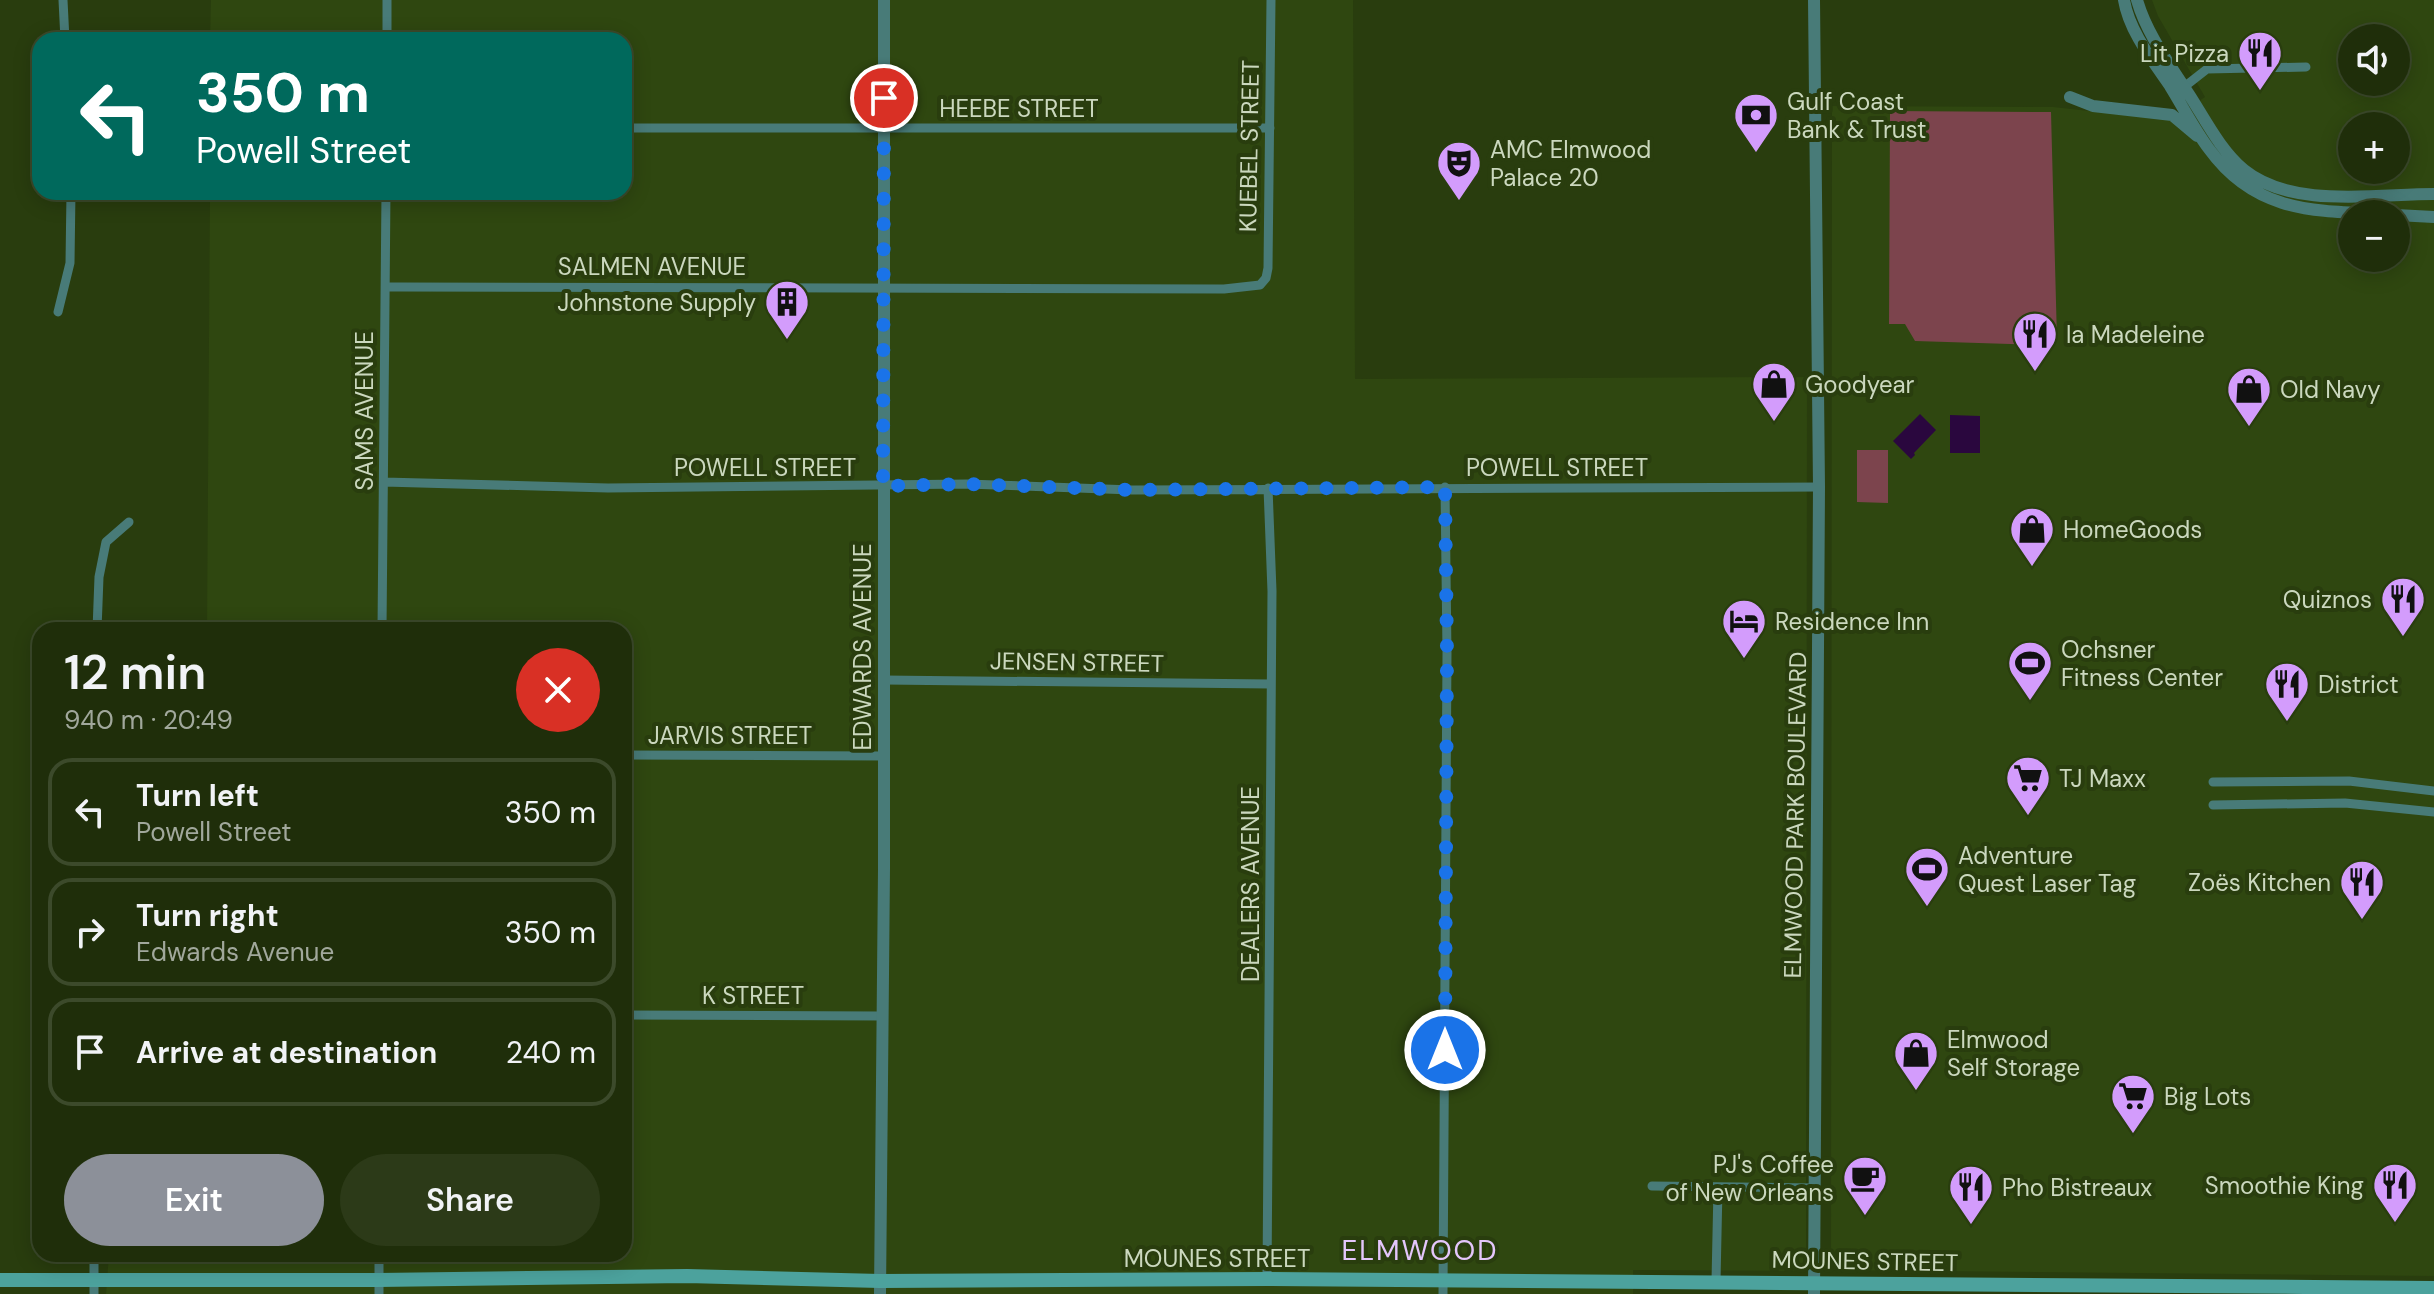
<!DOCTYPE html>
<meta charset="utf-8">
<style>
:root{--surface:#1f2e0a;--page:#2c3a18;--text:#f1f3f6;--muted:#a1a89c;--line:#3c4a2b;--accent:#8c9099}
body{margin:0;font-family:"DM Sans",sans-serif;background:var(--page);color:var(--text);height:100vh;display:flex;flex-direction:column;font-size:30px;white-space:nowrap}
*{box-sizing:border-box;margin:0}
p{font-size:26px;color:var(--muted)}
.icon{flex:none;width:44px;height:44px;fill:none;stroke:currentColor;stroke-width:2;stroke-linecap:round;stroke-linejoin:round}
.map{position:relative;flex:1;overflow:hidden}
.details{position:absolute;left:32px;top:622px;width:600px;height:640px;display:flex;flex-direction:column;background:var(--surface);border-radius:24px;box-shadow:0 4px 20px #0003,0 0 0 2px var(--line)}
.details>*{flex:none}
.top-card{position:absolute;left:32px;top:32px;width:600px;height:168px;border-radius:24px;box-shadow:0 4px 20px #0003,0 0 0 2px var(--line);background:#00695c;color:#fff;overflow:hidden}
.controls{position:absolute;left:2338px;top:24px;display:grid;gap:16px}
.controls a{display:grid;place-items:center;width:72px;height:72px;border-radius:50%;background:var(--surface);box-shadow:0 4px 20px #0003,0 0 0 2px var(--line);font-size:40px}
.pin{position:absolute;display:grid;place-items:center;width:68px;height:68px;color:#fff;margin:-34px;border:4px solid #fff;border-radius:50%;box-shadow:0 2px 8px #0007}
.me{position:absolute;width:88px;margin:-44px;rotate:0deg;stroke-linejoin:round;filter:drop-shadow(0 0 6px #0008)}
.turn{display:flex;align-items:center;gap:28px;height:168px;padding:0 32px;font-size:36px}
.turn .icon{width:104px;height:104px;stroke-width:2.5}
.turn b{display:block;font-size:56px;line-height:68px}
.round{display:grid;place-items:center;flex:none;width:84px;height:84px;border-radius:42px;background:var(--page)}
.overview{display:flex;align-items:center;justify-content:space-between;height:136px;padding:0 32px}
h1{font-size:48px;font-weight:600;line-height:60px}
.action{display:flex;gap:16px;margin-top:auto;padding:16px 32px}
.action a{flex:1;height:92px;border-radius:48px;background:var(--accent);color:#fff;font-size:32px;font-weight:600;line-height:92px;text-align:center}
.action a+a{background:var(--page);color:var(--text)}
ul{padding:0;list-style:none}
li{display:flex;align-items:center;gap:24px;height:108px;margin:0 16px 12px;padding:0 16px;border:4px solid var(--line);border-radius:24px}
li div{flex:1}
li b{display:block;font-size:30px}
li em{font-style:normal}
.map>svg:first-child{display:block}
.built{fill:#2f4710;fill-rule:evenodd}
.green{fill:#7c444d}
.water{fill:#2a073e}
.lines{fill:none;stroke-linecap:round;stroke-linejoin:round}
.minor{stroke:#487b78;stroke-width:9}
.tertiary{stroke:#487b78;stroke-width:12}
.secondary{stroke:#4ca29d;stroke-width:14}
.route{stroke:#1a73e8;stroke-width:14;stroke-dasharray:0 25.2}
.labels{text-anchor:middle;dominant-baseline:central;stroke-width:8;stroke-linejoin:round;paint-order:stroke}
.poi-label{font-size:24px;fill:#cbd8be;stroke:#293d0e;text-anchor:start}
.street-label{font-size:24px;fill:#cbd8be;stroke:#293d0e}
.quarter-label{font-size:28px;letter-spacing:2px;fill:#e4c6fc;stroke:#293d0e}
</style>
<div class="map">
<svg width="2434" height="1294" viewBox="0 0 2434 1294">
<rect width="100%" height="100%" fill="#293d0e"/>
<path class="built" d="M211 0H1353L1355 379 1807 377 1806 1271 1633 1270V1294H106L109 1254H624V630H207L210 192H624V40H210Z
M2152 0H2434V1276L1831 1270 1832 106 2053 107 2170 120 2205 97 2158 16ZM2352 38H2396V82H2352ZM2352 126H2396V170H2352ZM2352 214H2396V258H2352Z"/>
<path class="green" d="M1890 111 2051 112 2057 340H2048L2046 345 1915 341 1905 324H1889Z
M1857 450H1888V503L1857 502Z"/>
<path class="water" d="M1920 414 1936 430 1914 453 1915 455 1911 459 1893 441Z
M1950 415 1980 416V453H1950Z"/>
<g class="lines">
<path class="minor" d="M63 0 65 40
M387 0V40
M2184 87 2207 69 2306 67
M624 128H1270
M386 287C665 286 944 290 1224 289L1260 285 1266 278 1268 268 1271 0
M58 312 70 263 71 192
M384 482 608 488 967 484 1132 490 1819 487
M97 630 99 577 106 542 129 522
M382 630 386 192
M884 680 1270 684
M624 755 884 756
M2213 782 2349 781 2434 791
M2213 805 2345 803 2434 812
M624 1015 882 1016
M1652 1186 1813 1188
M1267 1279 1272 591 1268 488
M1716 1281 1718 1188
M94 1294V1254
M379 1294V1254
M1443 1294 1447 653 1445 487"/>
<path class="tertiary" d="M2124 0C2129 31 2153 61 2170 86 2183 107 2194 129 2209 149 2254 211 2310 211 2379 214
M2137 0C2147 35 2171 66 2190 96 2206 121 2221 151 2244 170 2292 209 2376 194 2434 194
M2070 97 2093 106 2172 115 2197 136
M2396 215 2434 217
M880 1294 884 869V0
M1814 1294 1819 487 1814 0"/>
<path class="secondary" d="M0 1280H378L687 1276 880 1281 1267 1279 2434 1288"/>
</g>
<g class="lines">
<path class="route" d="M884 98 883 486 967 484 1132 490 1445 487 1447 653 1445 1050"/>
</g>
<defs>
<g id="restaurant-pin" transform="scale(2.3)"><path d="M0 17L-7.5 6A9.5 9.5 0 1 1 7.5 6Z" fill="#d39cfc" stroke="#293d0e"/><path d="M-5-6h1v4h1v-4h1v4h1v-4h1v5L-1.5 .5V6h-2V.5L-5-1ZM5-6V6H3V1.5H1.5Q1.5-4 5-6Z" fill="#111"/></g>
<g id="bank-pin" transform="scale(2.3)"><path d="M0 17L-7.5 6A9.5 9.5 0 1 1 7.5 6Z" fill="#d39cfc" stroke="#293d0e"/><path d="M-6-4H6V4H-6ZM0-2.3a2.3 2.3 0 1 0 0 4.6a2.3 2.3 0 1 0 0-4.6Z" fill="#111"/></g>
<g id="theatre-pin" transform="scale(2.3)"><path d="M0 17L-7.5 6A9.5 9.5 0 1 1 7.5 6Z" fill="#d39cfc" stroke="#293d0e"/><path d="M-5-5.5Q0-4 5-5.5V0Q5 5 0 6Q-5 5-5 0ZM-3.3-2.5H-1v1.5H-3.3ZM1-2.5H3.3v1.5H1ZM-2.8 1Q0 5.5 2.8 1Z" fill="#111"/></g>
<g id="building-pin" transform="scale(2.3)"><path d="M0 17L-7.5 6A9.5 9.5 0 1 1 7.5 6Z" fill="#d39cfc" stroke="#293d0e"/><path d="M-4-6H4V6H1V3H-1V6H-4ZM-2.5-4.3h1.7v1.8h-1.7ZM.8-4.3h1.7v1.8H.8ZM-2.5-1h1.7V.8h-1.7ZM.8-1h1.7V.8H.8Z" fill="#111"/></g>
<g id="shop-pin" transform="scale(2.3)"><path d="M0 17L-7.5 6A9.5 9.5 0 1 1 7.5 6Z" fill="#d39cfc" stroke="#293d0e"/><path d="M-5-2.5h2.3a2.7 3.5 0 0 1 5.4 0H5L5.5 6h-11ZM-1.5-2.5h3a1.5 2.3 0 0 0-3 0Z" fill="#111"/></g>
<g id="hotel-pin" transform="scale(2.3)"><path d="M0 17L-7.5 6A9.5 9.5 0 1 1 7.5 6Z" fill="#d39cfc" stroke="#293d0e"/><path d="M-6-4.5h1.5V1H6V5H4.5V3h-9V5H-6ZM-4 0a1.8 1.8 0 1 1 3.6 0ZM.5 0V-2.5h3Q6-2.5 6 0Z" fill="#111"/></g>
<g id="stadium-pin" transform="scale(2.3)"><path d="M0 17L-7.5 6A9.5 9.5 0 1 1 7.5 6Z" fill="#d39cfc" stroke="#293d0e"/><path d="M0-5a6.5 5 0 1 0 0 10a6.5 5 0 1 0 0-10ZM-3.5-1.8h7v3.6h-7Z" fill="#111"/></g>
<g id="supermarket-pin" transform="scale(2.3)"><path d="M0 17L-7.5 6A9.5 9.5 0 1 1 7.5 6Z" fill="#d39cfc" stroke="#293d0e"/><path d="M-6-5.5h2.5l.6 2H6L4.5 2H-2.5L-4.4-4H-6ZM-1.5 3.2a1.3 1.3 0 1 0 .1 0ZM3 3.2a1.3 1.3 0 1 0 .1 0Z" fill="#111"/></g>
<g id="cafe-pin" transform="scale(2.3)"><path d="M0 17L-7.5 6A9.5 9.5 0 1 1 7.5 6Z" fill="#d39cfc" stroke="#293d0e"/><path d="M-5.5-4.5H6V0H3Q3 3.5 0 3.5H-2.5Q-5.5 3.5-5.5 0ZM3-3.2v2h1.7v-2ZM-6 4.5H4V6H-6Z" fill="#111"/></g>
</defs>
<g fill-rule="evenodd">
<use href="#restaurant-pin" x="2260" y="53"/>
<use href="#bank-pin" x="1756" y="115"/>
<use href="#theatre-pin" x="1459" y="163"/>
<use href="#building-pin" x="787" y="302"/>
<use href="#restaurant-pin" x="2035" y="334"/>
<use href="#shop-pin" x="1774" y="384"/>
<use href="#shop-pin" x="2249" y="389"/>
<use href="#shop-pin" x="2032" y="529"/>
<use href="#restaurant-pin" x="2403" y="599"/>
<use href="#hotel-pin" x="1744" y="621"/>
<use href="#stadium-pin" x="2030" y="663"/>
<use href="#restaurant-pin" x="2287" y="684"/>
<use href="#supermarket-pin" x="2028" y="778"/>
<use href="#stadium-pin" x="1927" y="869"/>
<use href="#restaurant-pin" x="2362" y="882"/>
<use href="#shop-pin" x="1916" y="1053"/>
<use href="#supermarket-pin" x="2133" y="1096"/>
<use href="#cafe-pin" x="1865" y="1178"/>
<use href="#restaurant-pin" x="2395" y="1185"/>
<use href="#restaurant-pin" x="1971" y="1187"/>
</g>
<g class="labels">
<g class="poi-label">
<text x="2229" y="53" text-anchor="end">Lit Pizza</text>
<text x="1787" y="101">Gulf Coast<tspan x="1787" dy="28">Bank &amp; Trust</tspan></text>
<text x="1490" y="149">AMC Elmwood<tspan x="1490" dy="28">Palace 20</tspan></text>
<text x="756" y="302" text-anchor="end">Johnstone Supply</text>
<text x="2066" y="334">la Madeleine</text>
<text x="1805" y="384">Goodyear</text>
<text x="2280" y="389">Old Navy</text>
<text x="2063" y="529">HomeGoods</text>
<text x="2372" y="599" text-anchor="end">Quiznos</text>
<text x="1775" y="621">Residence Inn</text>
<text x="2061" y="649">Ochsner<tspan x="2061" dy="28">Fitness Center</tspan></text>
<text x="2318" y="684">District</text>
<text x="2059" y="778">TJ Maxx</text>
<text x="1958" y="855">Adventure<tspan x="1958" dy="28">Quest Laser Tag</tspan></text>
<text x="2331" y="882" text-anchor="end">Zoës Kitchen</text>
<text x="1947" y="1039">Elmwood<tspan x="1947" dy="28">Self Storage</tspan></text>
<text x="2164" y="1096">Big Lots</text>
<text x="1834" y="1164" text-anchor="end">PJ's Coffee<tspan x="1834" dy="28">of New Orleans</tspan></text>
<text x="2364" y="1185" text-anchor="end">Smoothie King</text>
<text x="2002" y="1187">Pho Bistreaux</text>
</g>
<g class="street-label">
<text x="1019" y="108">HEEBE STREET</text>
<text transform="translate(1249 146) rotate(-89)">KUEBEL STREET</text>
<text x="652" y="266">SALMEN AVENUE</text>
<text transform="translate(364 411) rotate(-90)">SAMS AVENUE</text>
<text x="765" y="467">POWELL STREET</text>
<text x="1557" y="467">POWELL STREET</text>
<text transform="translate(862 647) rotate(-90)">EDWARDS AVENUE</text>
<text transform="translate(1077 662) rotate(1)">JENSEN STREET</text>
<text x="730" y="735">JARVIS STREET</text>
<text transform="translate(1795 815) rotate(-89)">ELMWOOD PARK BOULEVARD</text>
<text transform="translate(1250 884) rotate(-90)">DEALERS AVENUE</text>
<text x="753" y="995">K STREET</text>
<text x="1217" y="1258">MOUNES STREET</text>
<text transform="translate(1865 1261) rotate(1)">MOUNES STREET</text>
</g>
<g class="quarter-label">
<text x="1420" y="1250">ELMWOOD</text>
</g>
</g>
</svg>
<div class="controls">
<a><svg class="icon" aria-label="sound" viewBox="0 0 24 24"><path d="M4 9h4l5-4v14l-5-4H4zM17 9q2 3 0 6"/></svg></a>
<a>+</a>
<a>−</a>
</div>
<div class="pin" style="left:884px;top:98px;background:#d93025"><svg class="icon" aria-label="arrive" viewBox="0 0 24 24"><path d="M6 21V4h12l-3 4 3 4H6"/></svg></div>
<svg class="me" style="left:1445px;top:1050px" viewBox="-20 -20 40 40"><circle r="17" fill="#1a73e8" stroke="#fff" stroke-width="3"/><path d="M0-11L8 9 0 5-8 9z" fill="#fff"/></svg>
<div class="top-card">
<div class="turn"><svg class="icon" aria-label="left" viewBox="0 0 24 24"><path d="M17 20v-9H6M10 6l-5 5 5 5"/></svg><div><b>350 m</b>Powell Street</div></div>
</div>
<section class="details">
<div class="overview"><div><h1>12 min</h1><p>940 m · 20:49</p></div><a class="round" style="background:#d93025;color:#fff"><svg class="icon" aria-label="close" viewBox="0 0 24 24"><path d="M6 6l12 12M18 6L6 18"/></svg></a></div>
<ul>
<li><svg class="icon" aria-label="left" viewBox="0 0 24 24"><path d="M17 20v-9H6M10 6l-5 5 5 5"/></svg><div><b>Turn left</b><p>Powell Street</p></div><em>350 m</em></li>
<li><svg class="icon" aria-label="right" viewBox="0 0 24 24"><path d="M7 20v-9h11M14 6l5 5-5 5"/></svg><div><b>Turn right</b><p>Edwards Avenue</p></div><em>350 m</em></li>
<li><svg class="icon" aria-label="arrive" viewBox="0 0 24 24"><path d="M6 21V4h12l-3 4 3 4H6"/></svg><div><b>Arrive at destination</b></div><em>240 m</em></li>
</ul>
<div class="action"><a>Exit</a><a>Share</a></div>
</section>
</div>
